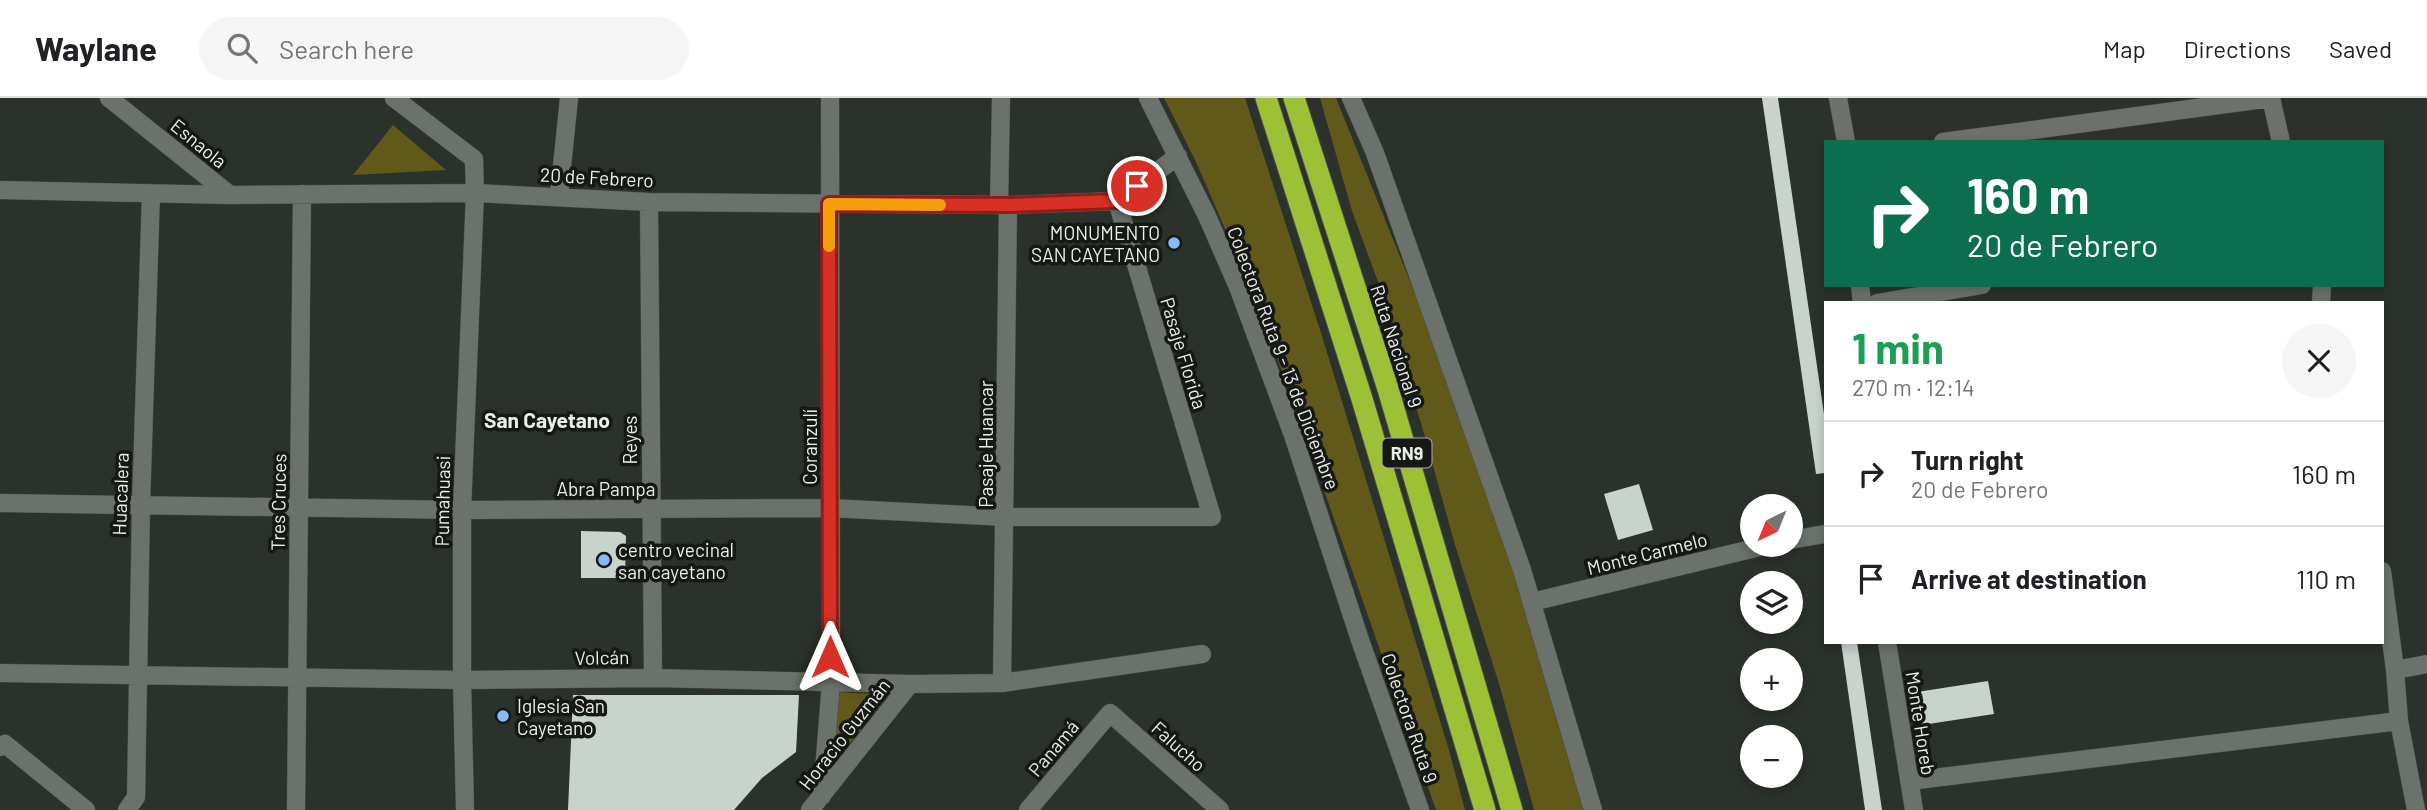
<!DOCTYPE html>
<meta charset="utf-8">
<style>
:root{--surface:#fff;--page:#f6f6f6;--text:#202124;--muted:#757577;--line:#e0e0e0}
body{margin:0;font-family:Barlow,sans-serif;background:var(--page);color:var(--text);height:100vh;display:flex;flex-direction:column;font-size:26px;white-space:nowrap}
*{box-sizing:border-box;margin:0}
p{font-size:23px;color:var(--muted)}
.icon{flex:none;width:38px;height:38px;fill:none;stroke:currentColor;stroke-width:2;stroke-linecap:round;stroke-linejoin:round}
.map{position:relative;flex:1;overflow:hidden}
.sheet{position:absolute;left:1824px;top:203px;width:560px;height:343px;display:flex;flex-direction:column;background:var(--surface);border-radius:0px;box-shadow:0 4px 10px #0003}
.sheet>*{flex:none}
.guide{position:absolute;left:1824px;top:42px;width:560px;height:147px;border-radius:0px;box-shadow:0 4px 10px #0003;background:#0b6e4f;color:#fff;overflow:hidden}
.needle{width:46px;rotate:223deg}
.buttons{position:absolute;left:1740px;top:396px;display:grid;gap:14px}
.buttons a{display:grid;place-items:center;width:63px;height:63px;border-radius:50%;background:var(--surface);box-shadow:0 4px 10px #0003;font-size:35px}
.pin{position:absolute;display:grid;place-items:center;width:60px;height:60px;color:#fff;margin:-30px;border:4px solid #fff;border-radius:50%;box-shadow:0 2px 7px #0007}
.me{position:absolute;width:77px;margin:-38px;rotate:0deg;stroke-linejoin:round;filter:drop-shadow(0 0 5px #0008)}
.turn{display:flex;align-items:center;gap:24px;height:147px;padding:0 28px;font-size:32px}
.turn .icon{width:91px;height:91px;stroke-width:2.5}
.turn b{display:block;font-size:49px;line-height:60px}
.round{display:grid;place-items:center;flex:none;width:74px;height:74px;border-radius:37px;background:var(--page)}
.overview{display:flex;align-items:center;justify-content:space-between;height:119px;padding:0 28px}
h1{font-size:42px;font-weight:700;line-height:52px;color:#1e9e55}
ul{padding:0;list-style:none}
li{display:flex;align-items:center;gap:21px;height:105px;padding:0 28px;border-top:2px solid var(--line)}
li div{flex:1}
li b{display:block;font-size:26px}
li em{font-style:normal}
header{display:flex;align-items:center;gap:42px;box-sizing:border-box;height:98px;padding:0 35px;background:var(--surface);border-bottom:2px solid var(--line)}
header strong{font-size:33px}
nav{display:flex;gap:38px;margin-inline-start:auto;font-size:24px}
.search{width:490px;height:63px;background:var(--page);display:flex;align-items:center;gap:18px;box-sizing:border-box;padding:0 24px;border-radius:38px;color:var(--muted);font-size:26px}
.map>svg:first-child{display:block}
.green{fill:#61591a}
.building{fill:#c8d3ce}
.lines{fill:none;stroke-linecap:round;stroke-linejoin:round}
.minor-casing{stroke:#474c47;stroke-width:19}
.highway-casing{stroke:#474c47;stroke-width:23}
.minor{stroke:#6b726b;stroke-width:18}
.highway{stroke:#9cc036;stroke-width:21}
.route-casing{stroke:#8d1f18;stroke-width:18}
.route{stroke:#d93025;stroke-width:12}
.slow{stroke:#f59e0b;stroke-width:12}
.poi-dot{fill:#85bbfb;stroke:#151815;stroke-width:2.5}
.labels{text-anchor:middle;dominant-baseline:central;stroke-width:7;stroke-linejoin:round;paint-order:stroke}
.shield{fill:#151815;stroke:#aaaeaa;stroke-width:2}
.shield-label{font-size:18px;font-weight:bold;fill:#eaeeea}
.street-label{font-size:19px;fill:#eaeeea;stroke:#151815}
.poi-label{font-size:19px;fill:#eaeeea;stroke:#151815;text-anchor:start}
.neighbourhood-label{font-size:21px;font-weight:bold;fill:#eaeeea;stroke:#151815}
</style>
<header>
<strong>Waylane</strong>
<div class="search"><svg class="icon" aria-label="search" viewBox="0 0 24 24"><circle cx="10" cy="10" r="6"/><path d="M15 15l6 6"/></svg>Search here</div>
<nav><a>Map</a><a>Directions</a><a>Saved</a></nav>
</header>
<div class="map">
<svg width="2427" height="712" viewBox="0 0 2427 712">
<rect width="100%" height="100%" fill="#2b312b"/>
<path class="green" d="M1164 0H1245L1321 235 1449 652 1465 712H1436L1284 278 1242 170 1196 64Z
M1320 0H1336L1420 208 1498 416 1587 712H1534L1500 589 1455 447 1421 325 1390 231 1384 200 1352 113Z
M393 27 446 72 353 77Z
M839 594 889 597 833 666Z"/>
<path class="building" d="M1762 0H1778L1825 323V375L1816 376Z
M1639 386 1653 432 1618 442 1604 396Z
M581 433 620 434 626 438 625 480H581Z
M1841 544H1857L1882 712H1865Z
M1988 583 1994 616 1922 627 1917 594Z
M573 597H799L796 654 762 680 734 712H568Z"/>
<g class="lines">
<g class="minor-casing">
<path id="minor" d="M109 0 230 97
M394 0 474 61 475 95 462 412V582L465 712
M1148 0 1207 118 1238 189 1293 337 1360 542 1420 712
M1351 0 1375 55 1522 472 1593 712
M1838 0 1846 44
M2271 0 2281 44
M1943 44 2271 0
M0 92 230 97 475 95 649 104 1008 107 1117 103 1178 58
M559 98 569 0
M649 104 653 580
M999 107 1001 0
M1860 187 1862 205
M1877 205 1982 187
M2321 205 2322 187
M0 405 462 412 830 410 1006 419H1212L1117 103
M1790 442 1825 436
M2382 473 2395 572 2399 623 2416 712
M1532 504 1772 446
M1887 544 1914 712
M2395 572 2427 566
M0 575 462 582 653 580 910 586 1002 585 1202 556
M1002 585 1008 107
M0 649 5 646 86 712
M1909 683 2399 623
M822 698 831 584 830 0
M127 712 136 699 141 407 151 95
M296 712 302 96
M810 712 910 586
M1028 712 1110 615 1220 712"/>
</g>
<g class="highway-casing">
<path id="highway" d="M1266 0 1362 301 1485 712
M1294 0 1388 291 1512 712"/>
</g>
<use href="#minor" class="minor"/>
<use href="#highway" class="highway"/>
</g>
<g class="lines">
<g class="route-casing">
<path id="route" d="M830 559 829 106 1008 107 1116 103 1137 88"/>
</g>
<use href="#route" class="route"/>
<path class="slow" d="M829 148V106L940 107"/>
</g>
<g class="poi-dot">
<circle cx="1174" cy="145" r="7"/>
<circle cx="604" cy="462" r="7"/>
<circle cx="503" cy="618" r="7"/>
</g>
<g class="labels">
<rect class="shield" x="1382.5" y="340.5" width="49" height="29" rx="5"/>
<g class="shield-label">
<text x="1407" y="355">RN9</text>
</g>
<g class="street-label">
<text transform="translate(199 45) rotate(39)">Esnaola</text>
<text transform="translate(597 79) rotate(3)">20 de Febrero</text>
<text transform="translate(1397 248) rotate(72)">Ruta Nacional 9</text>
<text transform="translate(1184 255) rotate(73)">Pasaje Florida</text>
<text transform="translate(1284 260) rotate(69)">Colectora Ruta 9 - 13 de Diciembre</text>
<text transform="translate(629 342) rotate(-90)">Reyes</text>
<text transform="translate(985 346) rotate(-90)">Pasaje Huancar</text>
<text transform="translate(809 349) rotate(-90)">Coranzulí</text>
<text x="606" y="390">Abra Pampa</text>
<text transform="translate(120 396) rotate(-88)">Huacalera</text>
<text transform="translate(442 403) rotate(-89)">Pumahuasi</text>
<text transform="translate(278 404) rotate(-89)">Tres Cruces</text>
<text transform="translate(1647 455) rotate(-14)">Monte Carmelo</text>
<text transform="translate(602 559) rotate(-1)">Volcán</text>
<text transform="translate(1410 620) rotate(71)">Colectora Ruta 9</text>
<text transform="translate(1921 625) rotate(81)">Monte Horeb</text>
<text transform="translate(844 636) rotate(-52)">Horacio Guzmán</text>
<text transform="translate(1179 648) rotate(42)">Falucho</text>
<text transform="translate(1053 650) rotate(-50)">Panamá</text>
</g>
<g class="poi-label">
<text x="1160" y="134" text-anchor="end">MONUMENTO<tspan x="1160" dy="22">SAN CAYETANO</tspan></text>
<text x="618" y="451">centro vecinal<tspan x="618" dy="22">san cayetano</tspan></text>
<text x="517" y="607">Iglesia San<tspan x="517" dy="22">Cayetano</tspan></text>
</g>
<g class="neighbourhood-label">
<text x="547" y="321">San Cayetano</text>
</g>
</g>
</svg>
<div class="buttons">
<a><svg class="needle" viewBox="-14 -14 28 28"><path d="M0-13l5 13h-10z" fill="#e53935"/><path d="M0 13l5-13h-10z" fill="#757577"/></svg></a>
<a><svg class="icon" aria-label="layers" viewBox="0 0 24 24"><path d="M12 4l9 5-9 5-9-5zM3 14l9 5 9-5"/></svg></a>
<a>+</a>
<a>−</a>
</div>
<div class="pin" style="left:1137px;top:88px;background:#d93025"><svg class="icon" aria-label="arrive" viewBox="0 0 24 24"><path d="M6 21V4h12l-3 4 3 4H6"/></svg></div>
<svg class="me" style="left:830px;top:559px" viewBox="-20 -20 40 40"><path d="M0-17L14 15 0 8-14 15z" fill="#d93025" stroke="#fff" stroke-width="4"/></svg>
<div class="guide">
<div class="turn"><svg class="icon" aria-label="right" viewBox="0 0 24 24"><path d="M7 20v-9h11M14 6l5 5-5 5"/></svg><div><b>160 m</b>20 de Febrero</div></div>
</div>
<section class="sheet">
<div class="overview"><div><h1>1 min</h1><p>270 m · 12:14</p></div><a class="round"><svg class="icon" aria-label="close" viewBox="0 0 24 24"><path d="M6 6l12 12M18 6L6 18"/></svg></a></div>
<ul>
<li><svg class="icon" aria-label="right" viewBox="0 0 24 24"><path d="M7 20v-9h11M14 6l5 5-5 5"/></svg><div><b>Turn right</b><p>20 de Febrero</p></div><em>160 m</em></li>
<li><svg class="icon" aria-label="arrive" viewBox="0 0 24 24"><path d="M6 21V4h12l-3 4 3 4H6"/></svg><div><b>Arrive at destination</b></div><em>110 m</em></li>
</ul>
</section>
</div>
